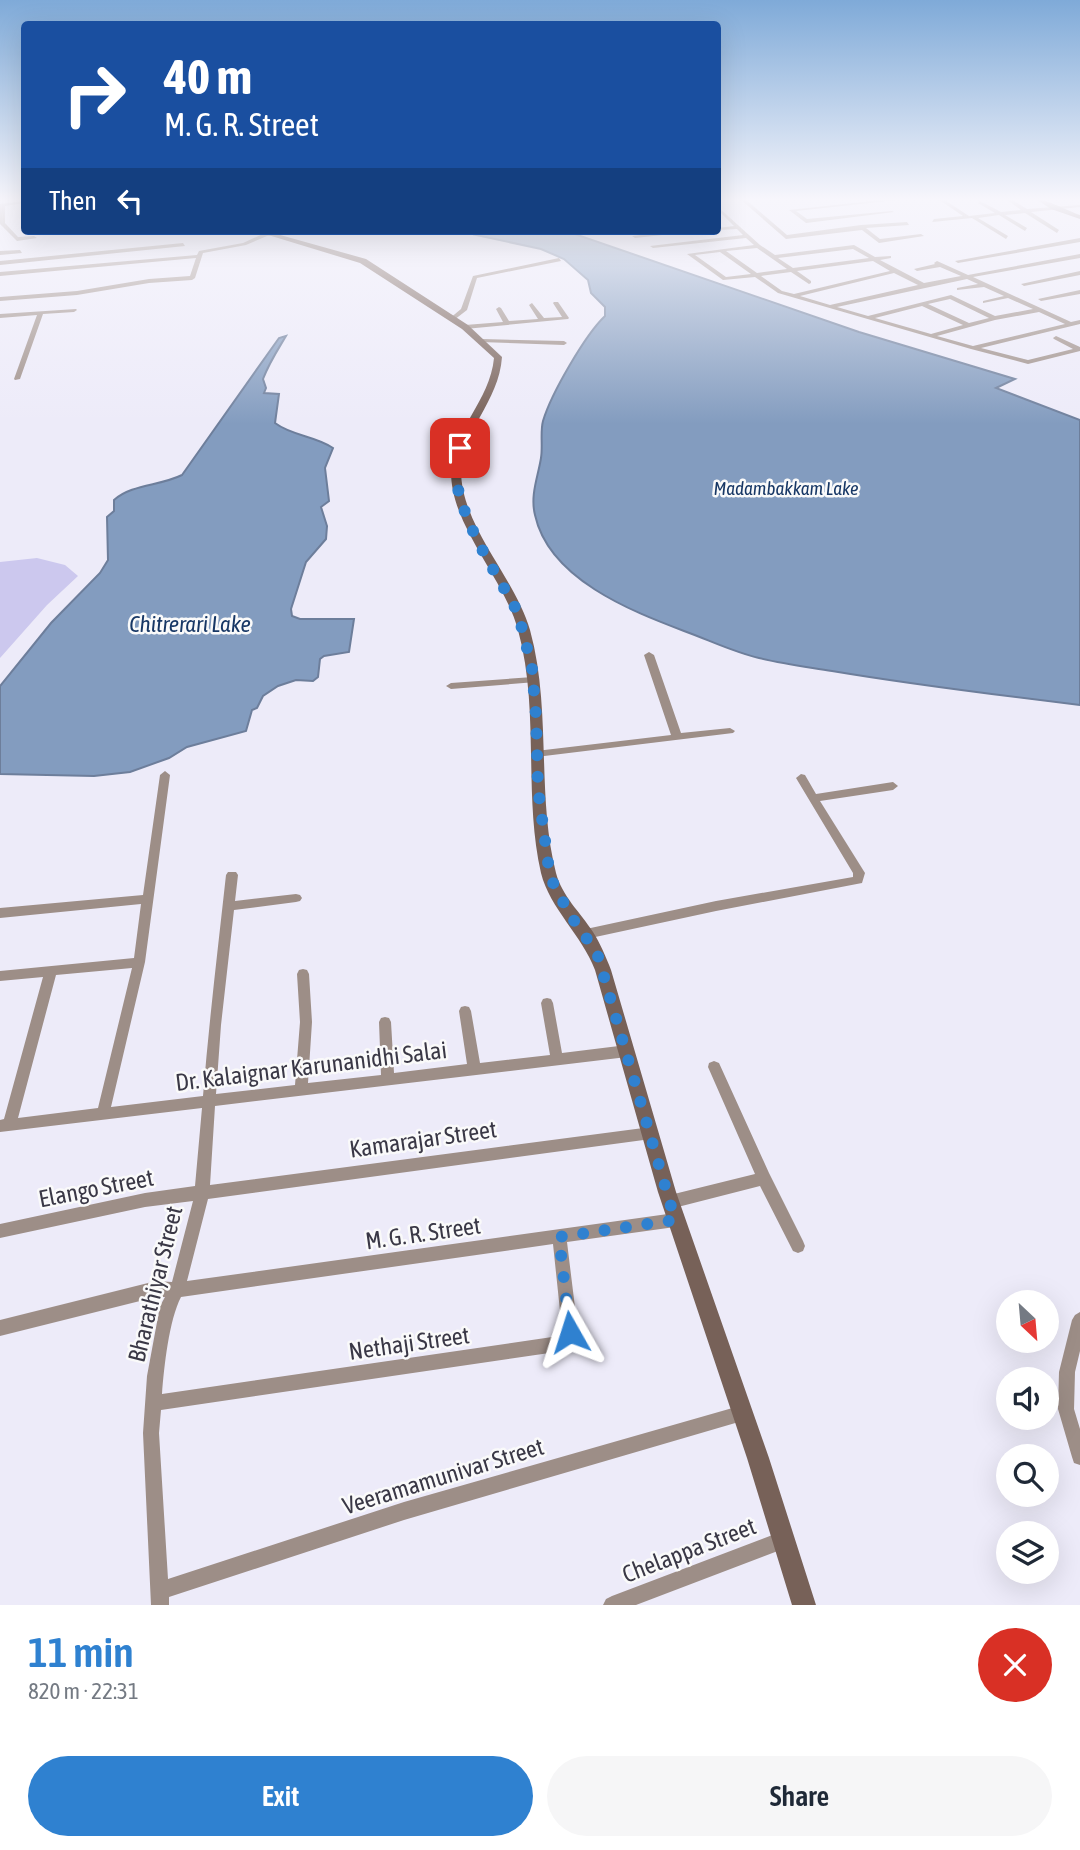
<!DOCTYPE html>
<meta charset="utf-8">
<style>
:root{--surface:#fff;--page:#f6f6f7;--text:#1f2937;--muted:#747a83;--accent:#2f81d0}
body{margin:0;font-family:"Asap Condensed",sans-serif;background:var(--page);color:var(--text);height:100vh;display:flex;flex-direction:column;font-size:26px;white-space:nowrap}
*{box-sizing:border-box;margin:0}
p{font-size:23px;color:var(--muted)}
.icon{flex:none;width:38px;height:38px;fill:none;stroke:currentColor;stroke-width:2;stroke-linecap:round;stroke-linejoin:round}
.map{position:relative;height:1605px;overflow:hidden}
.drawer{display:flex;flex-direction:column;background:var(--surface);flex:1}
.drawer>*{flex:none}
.guide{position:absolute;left:21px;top:21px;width:700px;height:214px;border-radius:7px;box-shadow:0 7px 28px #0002;background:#1a4fa0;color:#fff;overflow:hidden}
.needle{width:46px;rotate:154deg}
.tools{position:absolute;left:996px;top:1290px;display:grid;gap:14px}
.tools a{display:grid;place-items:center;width:63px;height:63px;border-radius:50%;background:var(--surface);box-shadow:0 7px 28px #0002;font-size:35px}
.pin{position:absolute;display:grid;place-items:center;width:60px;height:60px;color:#fff;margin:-30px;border-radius:14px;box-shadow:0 4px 10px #0006}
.me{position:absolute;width:77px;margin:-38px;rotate:354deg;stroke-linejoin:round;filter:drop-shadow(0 0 5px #0008)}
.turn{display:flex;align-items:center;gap:24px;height:147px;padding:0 28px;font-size:32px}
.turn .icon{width:91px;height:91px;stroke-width:2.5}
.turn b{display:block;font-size:49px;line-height:60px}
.then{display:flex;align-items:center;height:66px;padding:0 28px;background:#0003;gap:14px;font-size:26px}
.round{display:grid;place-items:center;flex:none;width:74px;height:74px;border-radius:37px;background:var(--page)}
.headline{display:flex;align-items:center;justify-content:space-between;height:119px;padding:0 28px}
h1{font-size:42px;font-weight:600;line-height:52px;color:var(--accent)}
.cta{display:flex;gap:14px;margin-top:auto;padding:14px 28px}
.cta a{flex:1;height:80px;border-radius:42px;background:var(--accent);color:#fff;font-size:28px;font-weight:600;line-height:80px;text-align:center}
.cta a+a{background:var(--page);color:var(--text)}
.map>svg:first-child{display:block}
.green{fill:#ccc8ee}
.water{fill:#839cbf;stroke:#6d7e9b;stroke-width:2}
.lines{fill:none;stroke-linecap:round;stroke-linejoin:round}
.street{fill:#9d8e87;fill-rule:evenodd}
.secondary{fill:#776158;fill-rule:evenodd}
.route{stroke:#2f81d0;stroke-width:12;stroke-dasharray:0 21.6}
.labels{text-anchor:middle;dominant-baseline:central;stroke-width:5;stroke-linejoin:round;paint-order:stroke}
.far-water-label{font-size:19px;font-style:italic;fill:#173765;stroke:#fafafa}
.water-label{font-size:23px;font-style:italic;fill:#173765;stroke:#fafafa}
.near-street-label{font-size:24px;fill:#3a3846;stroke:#fafafa}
</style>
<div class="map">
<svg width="1080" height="1605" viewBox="0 0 1080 1605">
<rect width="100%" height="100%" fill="#edebf9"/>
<path class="green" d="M37 558 65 565 78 576 47 605 0 658V562Z"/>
<path class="water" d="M486 231H566L859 332 1015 379 996 388 1080 420V705C997 695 915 685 832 671 808 667 783 664 759 658 733 652 709 640 684 631 631 611 549 579 535 515 530 495 538 477 541 458 543 446 540 432 543 421 551 394 585 335 605 316V307L591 293 588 280 564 259 541 249 476 235Z
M286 336C277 351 269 363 263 379L266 388 264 393 279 394 275 423C292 436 316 436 333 448L325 468 329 501 321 507 327 526 326 539 306 562 291 609 292 616 300 619H354L349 652 324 656 320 659 318 677 313 681 296 680 278 686 263 696 257 708 252 710 246 731 187 747 169 758 130 772 94 776 0 774V686L51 623 100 573 108 560 107 517 114 511V500C132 484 160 486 182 475L279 338Z"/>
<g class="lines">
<path class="street" d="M740 199H745L787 235 861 225 907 222 909 225 866 228 880 239 921 234 924 236 879 243 862 230 786 239Z
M890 199H907L796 211 807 219 892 211 894 212 806 223 789 210Z
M938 199H943L969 216 995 213 978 203 980 201 1001 212 1021 210 1006 199H1011L1027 209 1080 205V207L1031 212 1059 230 1057 233 1025 213 1005 215 1027 228 1025 231 999 215 978 218 1008 236 1006 239 972 218 932 222 934 219 963 216Z
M24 201V203L5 206V223L18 237 34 236 37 238 17 241 0 224V204Z
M718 207 760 245 775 255 854 245 875 257 891 256V258L880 260 924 283 961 276 940 267 917 271 914 269 935 264 934 263 937 261 968 275 1080 254V258L973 277 1071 322 1080 320V324L981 348 1028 360 1073 349 1054 339 1053 338 1056 336 1080 347V351L1028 364 971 349 778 293 755 277 723 280 687 254 754 245 746 238 653 248 650 246 743 235 737 229 718 230V228L734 226 718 210ZM757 248 787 269 757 273 726 251ZM853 249 869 258 793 268 778 258ZM720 252 751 274 726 277 695 255ZM873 261 890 271 794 294 782 291 761 276 791 272 809 284 811 283V281L797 271ZM894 273 918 285 830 305 800 296ZM967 279 978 284 957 288V290L984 287 1004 296 983 301V303L1008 298 1033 309 995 316 951 295 868 316 837 307ZM950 299 989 318 969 323 928 304ZM922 306 963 325 931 334 875 318ZM1039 312 1065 324 973 346 937 336 995 320Z
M285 231H298L267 236 246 245 203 253 195 278 192 280 149 283 77 295 0 301V297L77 291 149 279 190 276 196 258 0 276V272L197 255 199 251 243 243 265 233Z
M677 231H699L635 238 632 236Z
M1080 238V242L958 263 955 261Z
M183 243 185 246 0 265V261Z
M20 250 22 253 0 255V251Z
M559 258 561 261 477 278 467 310 454 320 449 319 461 309 473 276Z
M1080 271V275L1024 286 1021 284Z
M1080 290V294L1041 301 1038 299Z
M554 302H558L569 318 568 319 465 329 462 327 465 325 503 322 496 309 499 307 501 308 509 321 538 319 529 305 532 303 544 318 562 317 553 303Z
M76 309 77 310 74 312 43 314 20 379 15 380 14 379 37 315 0 318V314Z
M482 339 564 341 567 343 564 345 480 342V340Z
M649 652 654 655 681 733 730 728 735 731 733 733 536 757 532 756 531 754 532 752 536 751 671 735 644 655Z
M533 677 536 678 538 680 536 682 451 689 446 686 451 683Z
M165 771 170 775 145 962 111 1107 203 1096C209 1022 218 948 226 875L228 872H236L238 875 235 901 296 894 300 895 302 898 300 901 296 902 234 910 221 1025 216 1094 295 1085 300 1022 297 974 299 970 303 969 307 970 309 974 312 1022 308 1083 381 1075 379 1022 381 1018 385 1017 389 1018 391 1022 394 1073 467 1064 459 1011 461 1007 465 1006 469 1007 471 1011 480 1063 550 1055 541 1003 543 999 547 998 551 999 553 1003 562 1053 627 1045 632 1047 633 1051 632 1055 627 1057 215 1106 210 1185 651 1127 656 1129 658 1133 656 1137 651 1139 208 1199 187 1281 675 1213 680 1215 682 1220 680 1225 675 1227 567 1242 578 1332 568 1348 563 1351 161 1410 159 1433 168 1579 404 1502 743 1405 749 1407 751 1413 749 1419 404 1520 169 1597V1605H151L143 1433 147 1376 160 1306 165 1297H156L0 1336V1320L156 1281 172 1282 193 1201 145 1207 0 1238V1224L145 1193 195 1186 202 1108 0 1132V1120L4 1119 43 977 0 981V971L134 958 141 904 0 918V908L143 895 160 775ZM132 968 98 1108 18 1118 56 975ZM553 1244 562 1330 559 1336 162 1394C164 1367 169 1320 181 1297Z
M801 774 805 775 816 794 893 782 898 786 893 790 820 801 865 873 862 883 716 911 586 939 582 937 580 934 582 931 586 929 716 901 853 877V873L796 778Z
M714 1061 719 1063 769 1173 803 1241 805 1246 803 1251 798 1253 793 1251 760 1186 670 1209 665 1207 663 1202 665 1197 670 1195 755 1174 708 1067 709 1063Z
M1080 1312V1351L1075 1372 1074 1409 1080 1429V1465L1074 1463 1072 1457 1058 1409 1059 1372 1072 1320 1075 1315Z
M783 1531 789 1534 792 1540 789 1546 783 1549 636 1605H603L606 1599 612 1596Z"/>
<path class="secondary" d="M1036 199C1046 199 1068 211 1080 215V219L1051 209Z
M255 231H266L366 259 468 325 502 357C499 402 461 432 461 470 461 527 515 577 530 630 552 710 536 794 556 873 562 896 580 912 593 932 600 943 606 957 611 970L676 1192 769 1458 816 1605H792L747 1458 658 1192 595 970C582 935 550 909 541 873 523 793 540 710 518 630 504 577 450 526 451 470 452 431 490 401 494 358L462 329 360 263Z"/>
</g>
<linearGradient id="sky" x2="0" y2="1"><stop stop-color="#7faad8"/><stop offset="0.47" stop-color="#f7f6fc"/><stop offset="1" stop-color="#f7f6fc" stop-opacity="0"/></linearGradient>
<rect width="1080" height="424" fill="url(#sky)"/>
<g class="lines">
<path class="route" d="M460 448C440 493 497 573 518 613L532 668 536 716 538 789 550 877 570 915 597 953 675 1220 559 1237 570 1332"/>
</g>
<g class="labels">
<g class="far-water-label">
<text x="786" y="488">Madambakkam Lake</text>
</g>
<g class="water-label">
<text x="190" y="624">Chitrerari Lake</text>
</g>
<g class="near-street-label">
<text transform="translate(311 1066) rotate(-7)">Dr. Kalaignar Karunanidhi Salai</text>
<text transform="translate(423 1139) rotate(-8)">Kamarajar Street</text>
<text transform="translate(96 1188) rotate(-11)">Elango Street</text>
<text transform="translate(423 1233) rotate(-8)">M. G. R. Street</text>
<text transform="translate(155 1284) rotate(-76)">Bharathiyar Street</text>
<text transform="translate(409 1343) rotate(-8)">Nethaji Street</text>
<text transform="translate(443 1476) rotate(-17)">Veeramamunivar Street</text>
<text transform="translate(689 1550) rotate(-21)">Chelappa Street</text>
</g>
</g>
</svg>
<div class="tools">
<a><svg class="needle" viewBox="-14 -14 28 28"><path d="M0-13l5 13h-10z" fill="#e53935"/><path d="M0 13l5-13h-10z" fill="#747a83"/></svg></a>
<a><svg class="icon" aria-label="sound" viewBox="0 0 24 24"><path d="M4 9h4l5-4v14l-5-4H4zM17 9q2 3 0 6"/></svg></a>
<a><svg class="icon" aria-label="search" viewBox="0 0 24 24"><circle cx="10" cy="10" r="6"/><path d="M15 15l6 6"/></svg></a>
<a><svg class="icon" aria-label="layers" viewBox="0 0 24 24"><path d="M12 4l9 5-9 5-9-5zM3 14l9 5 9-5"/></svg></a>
</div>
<div class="pin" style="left:460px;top:448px;background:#d93025"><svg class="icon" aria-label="arrive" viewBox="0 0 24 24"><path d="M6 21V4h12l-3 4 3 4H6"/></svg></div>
<svg class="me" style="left:570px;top:1332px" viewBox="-20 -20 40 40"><path d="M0-17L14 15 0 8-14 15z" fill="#2f81d0" stroke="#fff" stroke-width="4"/></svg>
<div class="guide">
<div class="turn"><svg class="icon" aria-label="right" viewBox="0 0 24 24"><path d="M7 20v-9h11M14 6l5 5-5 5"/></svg><div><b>40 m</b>M. G. R. Street</div></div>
<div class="then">Then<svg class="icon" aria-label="left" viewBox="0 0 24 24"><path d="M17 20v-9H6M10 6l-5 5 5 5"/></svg></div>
</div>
</div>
<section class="drawer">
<div class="headline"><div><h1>11 min</h1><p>820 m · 22:31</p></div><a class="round" style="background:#d93025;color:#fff"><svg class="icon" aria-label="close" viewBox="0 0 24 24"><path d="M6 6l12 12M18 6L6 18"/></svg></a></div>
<div class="cta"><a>Exit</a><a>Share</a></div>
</section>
